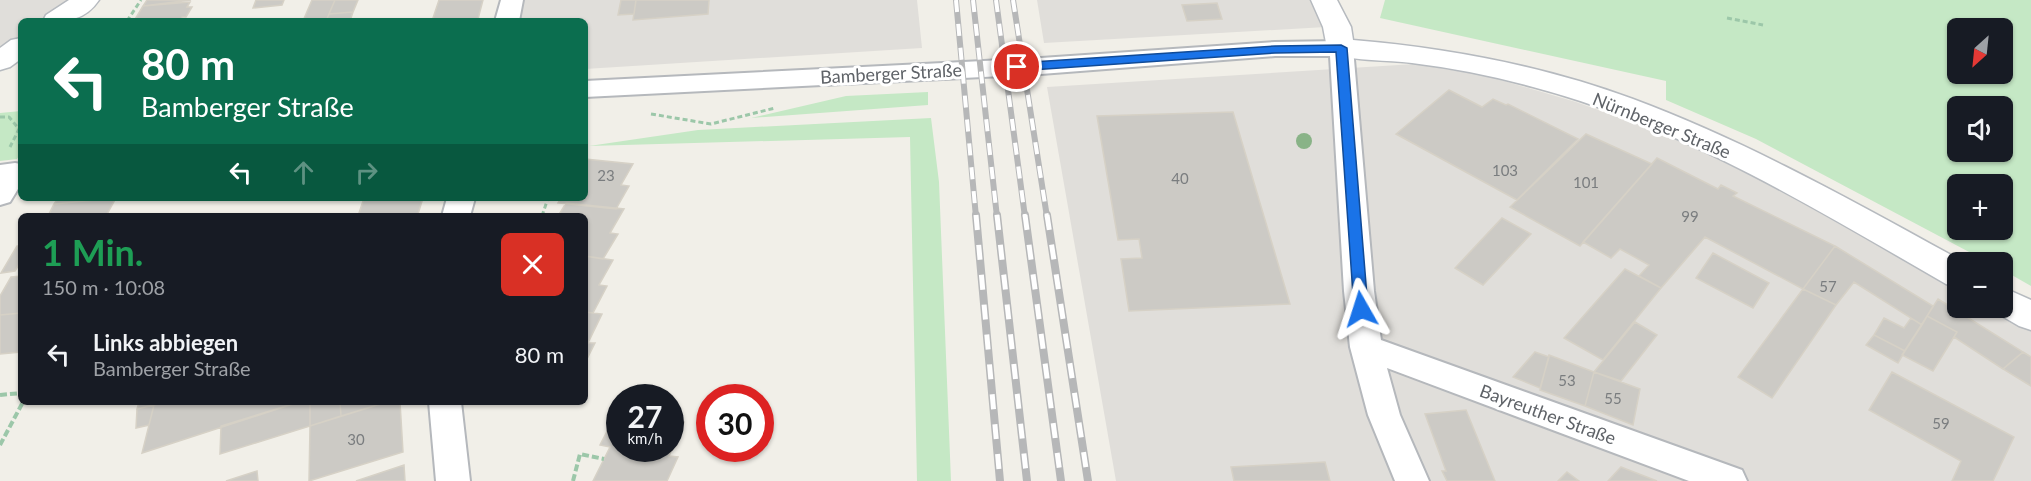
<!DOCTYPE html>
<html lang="de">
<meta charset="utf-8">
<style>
:root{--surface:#171b24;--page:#20242c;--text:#f1f3f6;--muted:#9ea1a6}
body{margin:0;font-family:Lato,sans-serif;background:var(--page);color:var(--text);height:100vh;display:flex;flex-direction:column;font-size:22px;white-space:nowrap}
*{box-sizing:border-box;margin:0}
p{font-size:20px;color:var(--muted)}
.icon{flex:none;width:33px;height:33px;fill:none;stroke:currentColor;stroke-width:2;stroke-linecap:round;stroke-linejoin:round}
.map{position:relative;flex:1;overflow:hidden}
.details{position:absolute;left:18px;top:213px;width:570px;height:192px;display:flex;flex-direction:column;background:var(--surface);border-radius:9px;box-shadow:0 2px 4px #0004}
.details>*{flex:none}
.hud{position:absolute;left:18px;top:18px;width:570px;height:183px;border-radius:9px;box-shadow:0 2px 4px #0004;background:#0b6e4f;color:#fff;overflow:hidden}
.needle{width:39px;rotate:207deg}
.buttons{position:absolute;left:1947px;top:18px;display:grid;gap:12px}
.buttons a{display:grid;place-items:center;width:66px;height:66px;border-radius:9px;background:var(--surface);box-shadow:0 2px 4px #0004;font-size:30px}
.speed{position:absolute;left:606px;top:384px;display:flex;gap:12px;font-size:30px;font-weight:700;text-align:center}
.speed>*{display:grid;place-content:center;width:78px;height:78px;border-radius:50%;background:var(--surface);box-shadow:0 2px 4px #0004;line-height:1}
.speed small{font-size:15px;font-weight:400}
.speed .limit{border:9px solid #d22;background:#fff;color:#111}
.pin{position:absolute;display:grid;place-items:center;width:51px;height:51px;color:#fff;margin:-26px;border:3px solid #fff;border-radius:50%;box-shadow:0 2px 6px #0007}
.me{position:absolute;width:66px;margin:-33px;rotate:354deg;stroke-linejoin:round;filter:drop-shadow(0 0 4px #0008)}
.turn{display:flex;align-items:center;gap:21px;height:126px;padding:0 24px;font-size:27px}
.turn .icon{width:78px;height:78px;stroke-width:2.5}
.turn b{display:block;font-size:42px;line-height:51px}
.lanes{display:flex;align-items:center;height:57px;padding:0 24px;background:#0003;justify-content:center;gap:30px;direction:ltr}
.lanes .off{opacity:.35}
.round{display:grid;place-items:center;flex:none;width:63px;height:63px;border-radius:9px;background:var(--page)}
.overview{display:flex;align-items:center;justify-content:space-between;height:102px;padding:0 24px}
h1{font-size:36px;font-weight:700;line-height:45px;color:#1e9e55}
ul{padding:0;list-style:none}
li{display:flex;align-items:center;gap:18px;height:78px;padding:0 24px}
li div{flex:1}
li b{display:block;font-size:22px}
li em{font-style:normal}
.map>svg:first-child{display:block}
.industrial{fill:#e0deda}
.green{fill:#c5e8c5;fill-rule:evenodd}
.building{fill:#cccac5;stroke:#d6d1c6;stroke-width:1.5}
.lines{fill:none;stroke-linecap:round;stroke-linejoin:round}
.street-casing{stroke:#b5b8bc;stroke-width:4}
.secondary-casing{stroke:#b6babf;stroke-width:3}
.path-far1{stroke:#9cc7a9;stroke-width:3;stroke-dasharray:5 3;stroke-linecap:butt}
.path{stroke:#9cc7a9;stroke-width:4;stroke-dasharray:7 3;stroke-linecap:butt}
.street{fill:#fff;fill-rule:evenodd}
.secondary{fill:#fff;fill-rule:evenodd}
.rail-far1-casing{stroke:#b6b7b8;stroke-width:6}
.rail-casing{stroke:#b6b7b8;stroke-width:8}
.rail-far1{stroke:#fff;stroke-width:4;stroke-dasharray:12;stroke-linecap:butt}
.rail{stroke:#fff;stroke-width:5;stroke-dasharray:15;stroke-linecap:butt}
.tree{fill:#89b387}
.route{fill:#1a73e8;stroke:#114b97;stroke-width:1.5}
.labels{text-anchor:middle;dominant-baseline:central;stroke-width:6;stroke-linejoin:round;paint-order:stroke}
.number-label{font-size:15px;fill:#7a7d7f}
.street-label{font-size:18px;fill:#5f6368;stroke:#fff}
</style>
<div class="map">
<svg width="2031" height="481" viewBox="0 0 2031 481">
<rect width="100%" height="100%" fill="#f1efe8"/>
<path class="industrial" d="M0 0H73L43 21H21V37L0 51Z
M524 0H917L922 48 585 69V21H519Z
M1037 0H1313L1326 27 1044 43Z
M1415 64 1487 76 1576 102 1702 147 1957 285 1958 308H1997L2031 326V481H1116L1047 87Z"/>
<path class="green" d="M1385 0H2031V286L2003 270 2002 262H1988L1756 139 1666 100V81L1380 18ZM2002 28V74H1958V28ZM1958 106H2002V152H1958ZM1958 184H2002V230H1958Z
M928 92V105L751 118 846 96Z
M21 111V153L17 159 0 161V113Z
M931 118 939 182 951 481H917L910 137 589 146 698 130Z"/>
<path class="building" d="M147 0H191L143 6Z
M256 0H284L282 5 253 8Z
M312 0H335L326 21H303Z
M335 0H358L353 12 329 14Z
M439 0H483L478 19 432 21Z
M621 0H636L634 14 618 15Z
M636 0H709L708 14 633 20Z
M190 2 187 7H192L186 17H182L180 21H134L143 6Z
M1217 3 1222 19 1187 21 1182 5Z
M353 12 350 21H326L329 14Z
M1449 90 1482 107 1493 99 1506 105 1508 104 1578 139 1517 200 1396 134Z
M1233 112 1290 304 1129 311 1121 259 1142 258 1139 239 1118 240 1097 116Z
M1586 134 1652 164 1580 246 1510 207Z
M1657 158 1718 189 1721 185 1737 193 1733 196 1835 246 1803 289 1705 237 1661 288 1639 276 1649 265 1620 249 1611 258 1583 242Z
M585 159 633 164 621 185 629 186 616 209 558 203 561 198H585Z
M58 198H115L54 204Z
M116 198 106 216H48L54 204Z
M364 198H423L418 214 358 216Z
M566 203 624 209 610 233 618 234 603 259 585 256V216H558Z
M1502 218 1531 234 1483 285 1455 268Z
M17 246H21V261L15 271 1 273Z
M1835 246 1933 306 1922 325 1854 282 1836 305 1803 289Z
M1713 253 1769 283 1753 308 1696 278Z
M585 256 613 260 599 285 607 286 593 313 585 312Z
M1625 269 1661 288 1603 360 1564 338Z
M21 276V313L0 315V296L11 277Z
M1803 289 1836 305 1772 398 1738 377Z
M1938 299 2023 352 2003 369 1954 337 1957 332 1927 316Z
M585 312 602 314 588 343H595L585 363Z
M21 313V352L0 354V315Z
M1927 316 1957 332 1933 371 1902 355Z
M1884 318 1904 328 1911 318 1922 325 1905 351 1874 335Z
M1635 322 1657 335 1621 381 1594 372Z
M1874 335 1905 351 1898 363 1866 345Z
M1535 352 1549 357 1540 388 1513 377Z
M2023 352 2031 357V386L2003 369Z
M1549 355 1594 372 1585 406 1540 390Z
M1594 372 1640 389 1633 425 1585 406Z
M1892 372 2014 437 1993 481H1952L1961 461 1869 410Z
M139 402H164L137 409Z
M164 402H299L142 453 154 405Z
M299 402H310V426L220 454 221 426Z
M310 402H340L341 416 310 426Z
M340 402H387L341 416Z
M387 402H400L403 452 309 481 310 426Z
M154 405 149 425 136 428 137 409Z
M1466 410 1495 481H1447L1442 471H1446L1425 414Z
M617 412H620V448H670V420L684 422 669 456 678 457 667 481H593L610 447 600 445Z
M1325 462 1330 481H1234L1231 467Z
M404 465 405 481H356Z
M1621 467 1657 481H1608Z
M257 471 258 481H226Z
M1567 472 1579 481H1558Z"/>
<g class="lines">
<g class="street-casing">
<path id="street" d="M501 0H523L519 21H495Z
M1341 41 1349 43 1353 48 1374 291 1381 340 1742 470 1747 481H1689L1387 368 1400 415 1429 481H1395L1368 415 1350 347 1344 291 1330 56H1275L1041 74 585 97V81L1041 58 1275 42Z
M15 163 21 164V184L10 202 0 205V165Z
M447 198H475L470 216H442Z
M429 402H461L470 481H436Z"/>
</g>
<g class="secondary-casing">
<path id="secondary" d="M69 0H99C84 22 66 21 43 21L46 15Z
M1311 0H1337L1351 27 1353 40C1448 48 1544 66 1633 99 1749 142 1856 203 1964 262H1958V288L1946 284C1814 208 1681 126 1533 87 1493 76 1453 68 1412 63 1386 60 1357 61 1331 54L1327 48 1323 27Z
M21 38V59L10 67 0 70V48L11 40Z
M2002 287 2031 300V330L2019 326 1990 309 1989 308H2002Z"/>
</g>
<path class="path-far1" d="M1727 18 1763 25
M127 21 141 0
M651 114 711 124 775 108
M0 117H9L19 129 10 147
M542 216 548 198"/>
<path class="path" d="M0 395 21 393
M0 445 23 402
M573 481 580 454 604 459"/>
<use href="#street" class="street"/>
<use href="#secondary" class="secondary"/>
<g class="rail-far1-casing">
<path id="rail-far1" d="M956 0 976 217
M973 0 997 217
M996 0 1025 217
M1013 0 1047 217"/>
</g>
<g class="rail-casing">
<path id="rail" d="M976 215 1000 481
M997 215 1027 481
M1025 215 1061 481
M1047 215 1088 481"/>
</g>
<use href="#rail-far1" class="rail-far1"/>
<use href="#rail" class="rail"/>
</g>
<circle class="tree" cx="1304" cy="141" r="8"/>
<path class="route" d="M1341 45 1347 48 1368 309 1366 313H1356L1354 309 1336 52 1275 53 1017 71 1012 67 1017 63 1275 46Z"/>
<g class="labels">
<g class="number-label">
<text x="1505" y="170">103</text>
<text x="606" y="175">23</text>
<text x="1180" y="178">40</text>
<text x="1586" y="182">101</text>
<text x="1690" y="216">99</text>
<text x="1828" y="286">57</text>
<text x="1567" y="380">53</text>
<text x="1613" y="398">55</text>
<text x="1941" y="423">59</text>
<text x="356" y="439">30</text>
</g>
<g class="street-label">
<text transform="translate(891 73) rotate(-3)">Bamberger Straße</text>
<text transform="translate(1662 125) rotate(22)">Nürnberger Straße</text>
<text transform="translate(1548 414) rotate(20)">Bayreuther Straße</text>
</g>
</g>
</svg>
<div class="buttons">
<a><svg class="needle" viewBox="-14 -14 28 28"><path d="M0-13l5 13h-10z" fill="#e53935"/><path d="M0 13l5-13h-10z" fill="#9ea1a6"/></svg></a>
<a><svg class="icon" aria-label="sound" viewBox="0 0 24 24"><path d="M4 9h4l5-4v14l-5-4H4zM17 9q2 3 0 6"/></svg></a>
<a>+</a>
<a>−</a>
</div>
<div class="speed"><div>27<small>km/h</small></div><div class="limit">30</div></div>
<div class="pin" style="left:1017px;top:67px;background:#d93025"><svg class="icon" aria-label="arrive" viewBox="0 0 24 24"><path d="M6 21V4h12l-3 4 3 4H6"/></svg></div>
<svg class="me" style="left:1361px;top:309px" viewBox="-20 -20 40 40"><path d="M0-17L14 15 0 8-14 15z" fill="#1a73e8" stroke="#fff" stroke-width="4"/></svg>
<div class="hud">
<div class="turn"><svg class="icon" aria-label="left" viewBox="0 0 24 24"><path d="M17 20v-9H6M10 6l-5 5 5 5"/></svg><div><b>80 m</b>Bamberger Straße</div></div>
<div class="lanes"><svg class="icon" aria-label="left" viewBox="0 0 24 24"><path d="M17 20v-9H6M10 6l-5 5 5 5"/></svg><svg class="icon off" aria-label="ahead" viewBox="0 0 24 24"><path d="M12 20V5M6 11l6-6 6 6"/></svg><svg class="icon off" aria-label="right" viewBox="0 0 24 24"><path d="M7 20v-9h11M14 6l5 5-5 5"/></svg></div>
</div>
<section class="details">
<div class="overview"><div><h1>1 Min.</h1><p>150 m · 10:08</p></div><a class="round" style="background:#d93025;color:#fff"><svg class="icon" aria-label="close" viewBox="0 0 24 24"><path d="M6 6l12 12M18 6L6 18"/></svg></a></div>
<ul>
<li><svg class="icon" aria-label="left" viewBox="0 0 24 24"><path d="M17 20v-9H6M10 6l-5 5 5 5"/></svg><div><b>Links abbiegen</b><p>Bamberger Straße</p></div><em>80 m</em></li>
</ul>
</section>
</div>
